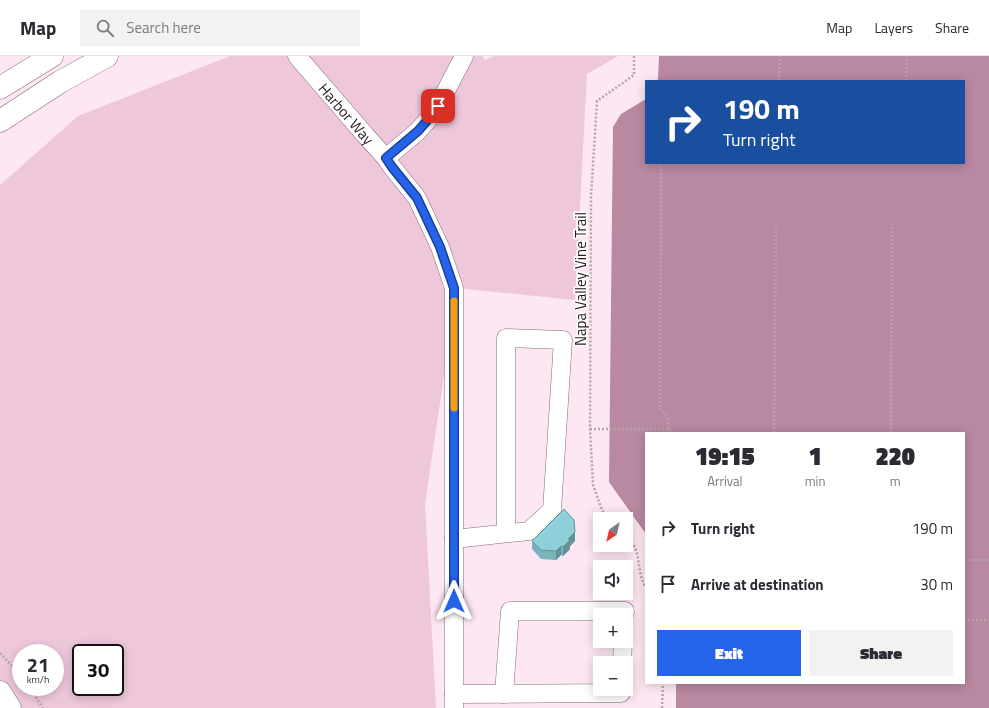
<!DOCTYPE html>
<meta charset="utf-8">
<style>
:root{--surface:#fff;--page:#f2f2f3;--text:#2b2b33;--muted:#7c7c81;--line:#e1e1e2;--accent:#2563eb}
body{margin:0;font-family:"Titillium Web",sans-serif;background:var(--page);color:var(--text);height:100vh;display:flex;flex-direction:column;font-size:15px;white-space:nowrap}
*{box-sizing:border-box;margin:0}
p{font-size:13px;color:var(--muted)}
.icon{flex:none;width:22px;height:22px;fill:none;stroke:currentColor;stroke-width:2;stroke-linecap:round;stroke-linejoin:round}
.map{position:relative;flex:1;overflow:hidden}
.sheet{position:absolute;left:645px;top:376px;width:320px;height:252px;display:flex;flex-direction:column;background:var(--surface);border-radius:0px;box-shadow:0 2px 10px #0003}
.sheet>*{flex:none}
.hud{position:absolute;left:645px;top:24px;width:320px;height:84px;border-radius:0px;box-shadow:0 2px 10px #0003;background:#1a4fa0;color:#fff;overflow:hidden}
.needle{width:26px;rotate:214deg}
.tools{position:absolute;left:593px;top:456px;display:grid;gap:8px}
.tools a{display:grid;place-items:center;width:40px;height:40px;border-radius:0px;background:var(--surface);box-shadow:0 2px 10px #0003;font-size:20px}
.speed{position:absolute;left:12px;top:588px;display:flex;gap:8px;font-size:20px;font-weight:700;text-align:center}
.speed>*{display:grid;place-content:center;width:52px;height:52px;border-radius:50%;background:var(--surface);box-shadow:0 2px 10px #0003;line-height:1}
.speed small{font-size:10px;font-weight:400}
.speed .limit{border:2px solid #111;border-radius:6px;background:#fff;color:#111}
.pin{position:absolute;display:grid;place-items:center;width:34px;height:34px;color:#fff;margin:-17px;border-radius:8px;box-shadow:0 2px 6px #0006}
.me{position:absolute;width:44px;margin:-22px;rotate:0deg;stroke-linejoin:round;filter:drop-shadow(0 0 3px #0008)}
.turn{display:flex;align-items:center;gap:14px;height:84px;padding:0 12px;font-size:18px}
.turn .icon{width:52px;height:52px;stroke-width:2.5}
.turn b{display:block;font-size:28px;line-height:34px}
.eta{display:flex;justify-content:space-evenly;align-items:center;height:68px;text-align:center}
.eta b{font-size:24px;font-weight:800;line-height:28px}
.action{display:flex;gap:8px;margin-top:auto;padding:8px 12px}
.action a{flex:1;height:46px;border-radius:0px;background:var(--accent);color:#fff;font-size:16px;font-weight:800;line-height:46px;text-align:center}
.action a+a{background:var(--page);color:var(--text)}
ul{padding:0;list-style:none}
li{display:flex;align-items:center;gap:12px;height:56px;padding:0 12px}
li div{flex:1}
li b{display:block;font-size:15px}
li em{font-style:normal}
header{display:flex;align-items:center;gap:24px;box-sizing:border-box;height:56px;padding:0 20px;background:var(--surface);border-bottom:1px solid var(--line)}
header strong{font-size:19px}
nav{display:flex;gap:22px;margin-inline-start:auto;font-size:14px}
.search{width:280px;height:36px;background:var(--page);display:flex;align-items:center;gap:10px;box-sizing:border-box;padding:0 14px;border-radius:0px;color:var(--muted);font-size:15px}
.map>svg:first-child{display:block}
.green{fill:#eec7db;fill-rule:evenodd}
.water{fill:#b988a1}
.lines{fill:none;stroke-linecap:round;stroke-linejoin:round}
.minor-casing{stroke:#886979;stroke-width:19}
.major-casing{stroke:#886979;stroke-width:23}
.path{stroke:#b6a3ad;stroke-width:2.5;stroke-dasharray:2 2;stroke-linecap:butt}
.minor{stroke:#fff;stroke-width:18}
.major{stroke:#fff;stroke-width:22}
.wall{fill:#79b3bb}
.shaded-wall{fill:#639298}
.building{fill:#8dd0d9;stroke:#639298}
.route-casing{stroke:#184099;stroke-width:10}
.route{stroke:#2563eb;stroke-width:7}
.slow{stroke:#f59e0b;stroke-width:7}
.labels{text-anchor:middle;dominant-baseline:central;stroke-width:3.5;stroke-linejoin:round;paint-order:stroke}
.street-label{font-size:15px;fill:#25191f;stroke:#fff}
</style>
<header>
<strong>Map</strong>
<div class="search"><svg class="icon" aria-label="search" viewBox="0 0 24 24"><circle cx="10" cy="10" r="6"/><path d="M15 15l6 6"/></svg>Search here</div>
<nav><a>Map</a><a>Layers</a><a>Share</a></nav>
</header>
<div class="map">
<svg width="989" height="652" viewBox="0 0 989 652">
<rect width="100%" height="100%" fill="#fde7f2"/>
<path class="green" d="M230 0H482L485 4 494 0H618L587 18 575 244 457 232 425 448 436 652H0V129L78 60ZM21 597H55V631H21ZM81 597H115V631H81Z"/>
<path class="water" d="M659 0H989V652H676V627H964V377H646V478L609 426 613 71 621 58 646 43V107H964V25H657L658 23Z"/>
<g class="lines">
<g class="minor-casing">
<g id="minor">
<path id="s1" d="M297 0 366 80 386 102 392 111 417 142 440 191 454 232V652"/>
<path d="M386 102 418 75 432 59 438 50 464 0"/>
<path d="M454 483 529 475 552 454 563 284 506 282V477"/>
<path d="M622 607 623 585"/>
<path d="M454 638 621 637V633"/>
<path d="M504 638 510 555H625L624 559"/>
</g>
</g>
<g class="major-casing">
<path id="major" d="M0 32 52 0
M0 65 60 26 107 0
M0 636 10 652"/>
</g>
<path class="path" d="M779 25 780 0
M906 25 907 0
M590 373H669L667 360 660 353 661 107
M669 373 673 377
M774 377 776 170
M891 377 892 169
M608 463 602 454 593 429 590 373 591 141 597 45 634 19V0
M626 480C628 483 631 485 633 488 641 500 637 519 646 531
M964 504H989
M964 564H989
M0 597 16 614 21 620
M29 631 43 652
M662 652 663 627"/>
<use href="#minor" class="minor"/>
<use href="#major" class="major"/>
</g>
<path class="wall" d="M532 485H575L570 490V493L563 500 561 499 556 504 541 503 532 493Z"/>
<path class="shaded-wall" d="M575 476V485L570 490V493L563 500V491L568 483Z
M561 490V499L556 504V495Z"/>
<path class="building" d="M564 453 574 464 575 476 568 483 570 484 563 491 561 490 556 495 541 494 532 485Z"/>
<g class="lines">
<g class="route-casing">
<path id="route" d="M438 50 432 59 418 75 386 102 392 111 417 142 440 191 454 232V545"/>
</g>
<use href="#route" class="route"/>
<path class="slow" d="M454 245V352"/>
</g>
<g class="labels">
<g class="street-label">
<text stroke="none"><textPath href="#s1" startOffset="76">Harbor Way</textPath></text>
<text transform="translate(580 223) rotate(-90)">Napa Valley Vine Trail</text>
</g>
</g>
</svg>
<div class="tools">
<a><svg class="needle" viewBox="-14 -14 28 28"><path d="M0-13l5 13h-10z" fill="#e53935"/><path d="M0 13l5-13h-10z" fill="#7c7c81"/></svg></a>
<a><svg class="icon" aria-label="sound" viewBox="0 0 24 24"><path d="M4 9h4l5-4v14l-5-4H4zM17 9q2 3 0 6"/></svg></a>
<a>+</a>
<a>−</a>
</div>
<div class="speed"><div>21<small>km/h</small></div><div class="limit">30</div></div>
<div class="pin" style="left:438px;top:50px;background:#d93025"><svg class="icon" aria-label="arrive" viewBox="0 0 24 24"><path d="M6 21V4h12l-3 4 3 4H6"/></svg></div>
<svg class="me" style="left:454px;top:545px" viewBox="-20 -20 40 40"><path d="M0-17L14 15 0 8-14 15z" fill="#2563eb" stroke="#fff" stroke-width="4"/></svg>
<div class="hud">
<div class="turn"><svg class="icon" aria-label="right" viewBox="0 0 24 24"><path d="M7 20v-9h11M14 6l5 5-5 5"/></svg><div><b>190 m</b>Turn right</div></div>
</div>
<section class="sheet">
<div class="eta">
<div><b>19:15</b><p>Arrival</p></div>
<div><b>1</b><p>min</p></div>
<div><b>220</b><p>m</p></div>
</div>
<ul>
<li><svg class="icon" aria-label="right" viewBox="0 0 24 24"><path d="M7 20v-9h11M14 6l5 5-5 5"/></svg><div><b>Turn right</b></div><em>190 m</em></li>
<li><svg class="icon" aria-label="arrive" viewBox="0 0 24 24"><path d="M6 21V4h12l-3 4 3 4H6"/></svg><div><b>Arrive at destination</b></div><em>30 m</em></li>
</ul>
<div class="action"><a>Exit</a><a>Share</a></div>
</section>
</div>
